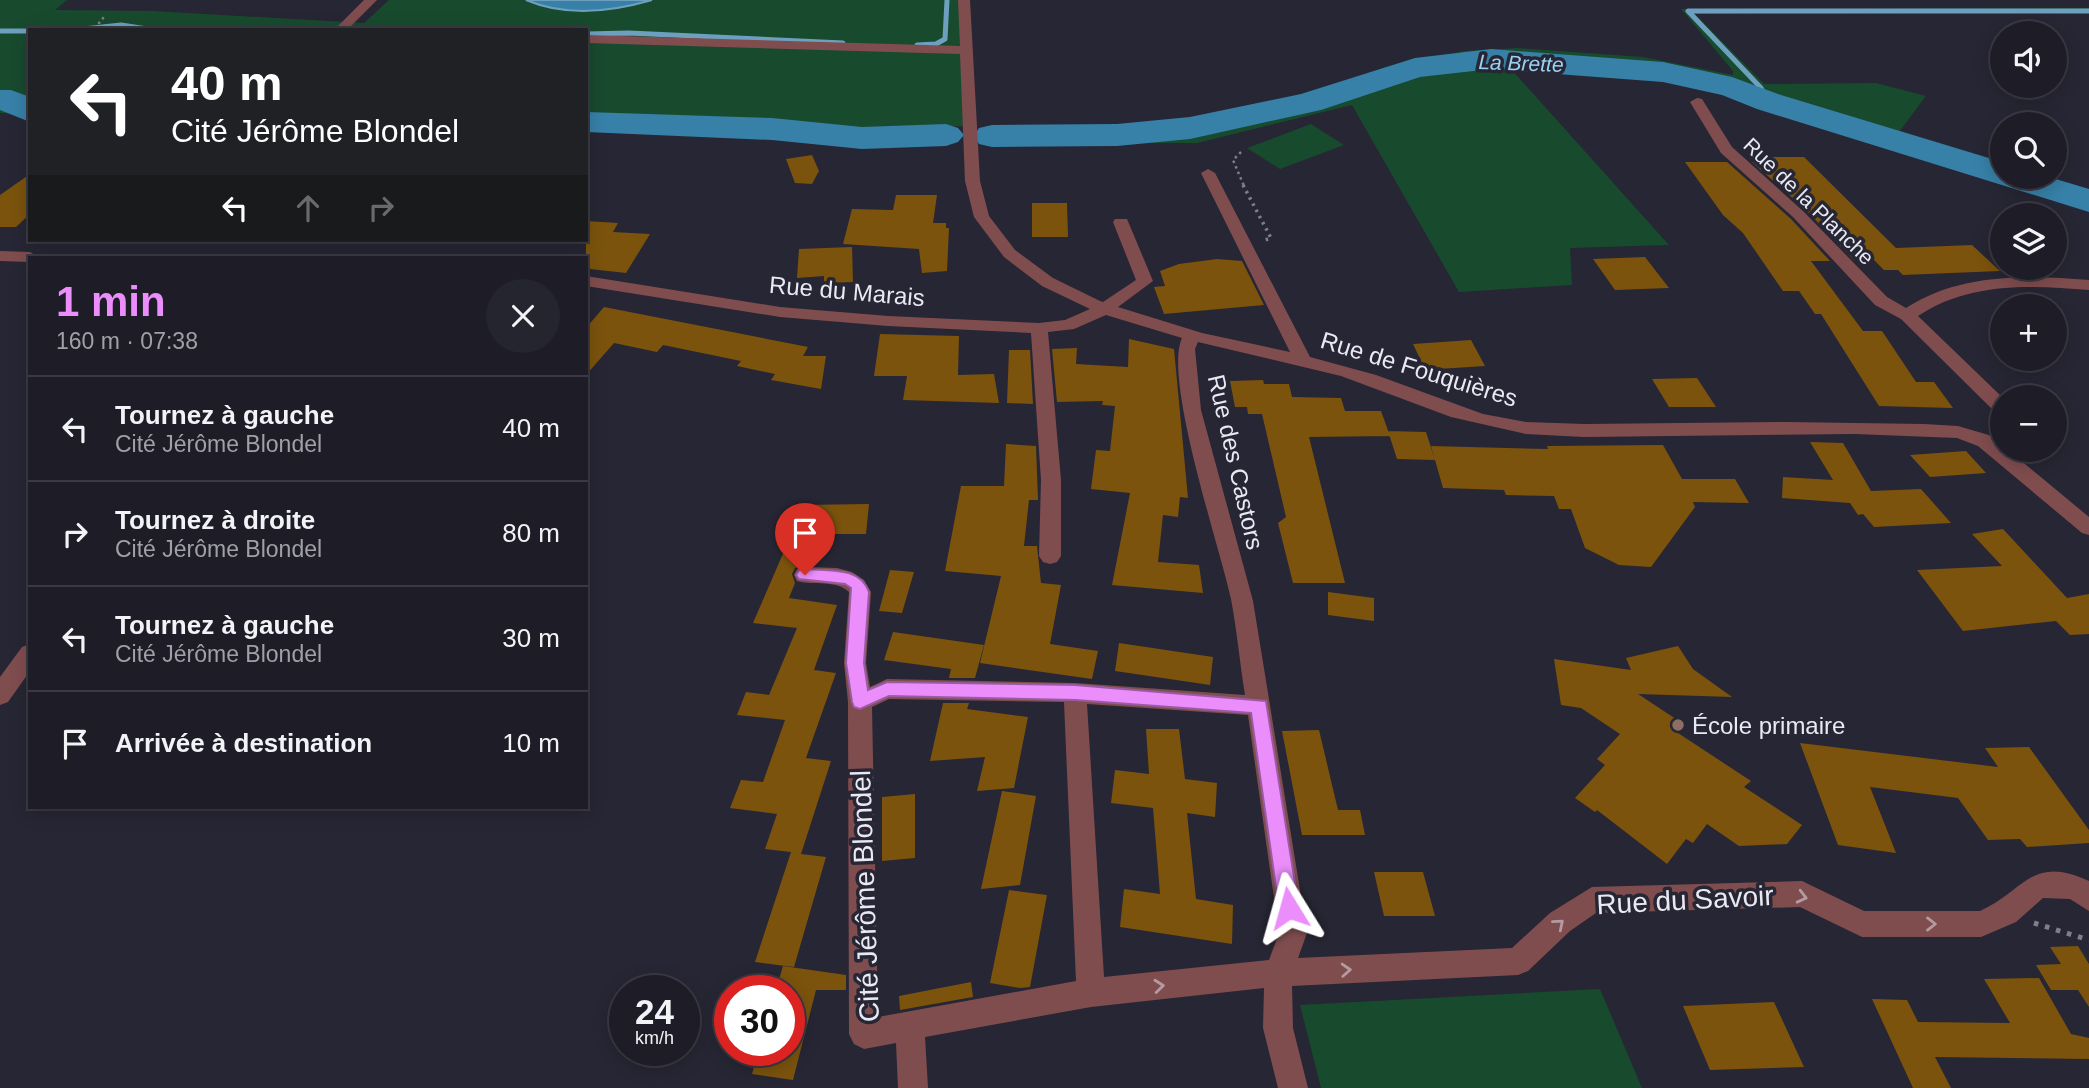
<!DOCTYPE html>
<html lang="fr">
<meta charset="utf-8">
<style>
:root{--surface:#1d1c27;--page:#25252f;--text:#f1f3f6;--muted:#a0a1a7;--line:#3b3a44;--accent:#eb8dfb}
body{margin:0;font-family:Helvetica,sans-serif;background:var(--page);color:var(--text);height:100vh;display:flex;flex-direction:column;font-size:26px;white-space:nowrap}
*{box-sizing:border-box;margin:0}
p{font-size:23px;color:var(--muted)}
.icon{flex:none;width:38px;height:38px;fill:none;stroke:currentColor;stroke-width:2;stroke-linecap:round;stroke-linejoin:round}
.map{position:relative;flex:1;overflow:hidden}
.drawer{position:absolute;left:28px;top:256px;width:560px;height:553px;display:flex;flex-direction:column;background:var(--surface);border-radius:0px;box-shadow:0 4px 18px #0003,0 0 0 2px var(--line)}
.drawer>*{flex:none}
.top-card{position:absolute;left:28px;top:28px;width:560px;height:214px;border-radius:0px;box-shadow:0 4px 18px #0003,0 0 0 2px var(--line);background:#202124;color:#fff;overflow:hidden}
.controls{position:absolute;left:1990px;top:21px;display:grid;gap:14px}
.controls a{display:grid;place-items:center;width:77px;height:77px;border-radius:50%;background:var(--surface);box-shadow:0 4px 18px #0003,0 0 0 2px var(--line);font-size:35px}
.speed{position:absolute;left:609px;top:975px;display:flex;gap:14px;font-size:35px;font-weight:700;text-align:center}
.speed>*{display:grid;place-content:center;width:91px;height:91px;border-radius:50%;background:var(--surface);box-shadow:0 4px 18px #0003,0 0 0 2px var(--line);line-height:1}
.speed small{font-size:18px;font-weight:400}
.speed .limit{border:10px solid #d22;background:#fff;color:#111}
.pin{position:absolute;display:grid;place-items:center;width:60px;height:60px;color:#fff;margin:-72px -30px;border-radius:50% 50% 50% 0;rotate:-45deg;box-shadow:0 0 7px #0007}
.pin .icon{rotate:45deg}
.me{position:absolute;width:77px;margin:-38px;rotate:352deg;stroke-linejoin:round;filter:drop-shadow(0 0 5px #0008)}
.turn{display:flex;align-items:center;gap:24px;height:147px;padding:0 28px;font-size:32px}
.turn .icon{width:91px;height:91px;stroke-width:2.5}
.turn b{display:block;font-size:49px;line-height:60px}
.lanes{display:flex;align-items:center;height:66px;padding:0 28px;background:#0003;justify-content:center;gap:35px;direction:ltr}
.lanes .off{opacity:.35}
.round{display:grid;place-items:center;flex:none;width:74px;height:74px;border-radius:37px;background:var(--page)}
.headline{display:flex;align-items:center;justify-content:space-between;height:119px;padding:0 28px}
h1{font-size:42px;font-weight:800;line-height:52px;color:var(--accent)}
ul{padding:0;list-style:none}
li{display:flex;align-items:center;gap:21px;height:105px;padding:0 28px;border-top:2px solid var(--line)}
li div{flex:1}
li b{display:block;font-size:26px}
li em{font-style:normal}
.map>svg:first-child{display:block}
.green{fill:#184a2e}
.water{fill:#3781a8;stroke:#6ca0be;stroke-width:2}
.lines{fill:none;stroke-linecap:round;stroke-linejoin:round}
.stream{stroke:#6ca0be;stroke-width:5}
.river{fill:#3781a8;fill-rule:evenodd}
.building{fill:#7b530d}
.path-far2{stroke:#7f7f8b;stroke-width:2.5;stroke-dasharray:2.5 3.5;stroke-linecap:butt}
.path-far1{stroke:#7f7f8b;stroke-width:3.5;stroke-dasharray:2.5 4.5;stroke-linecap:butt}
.path{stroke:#7f7f8b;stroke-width:5;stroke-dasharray:4.5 7;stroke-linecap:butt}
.minor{fill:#804d4f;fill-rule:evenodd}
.oneway{stroke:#b49ba1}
.route{fill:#eb8dfb;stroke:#995ca3;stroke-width:2}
.education-dot{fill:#8d6e63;stroke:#272634;stroke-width:2.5}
.labels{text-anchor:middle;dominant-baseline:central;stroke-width:7;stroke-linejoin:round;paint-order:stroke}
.far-water-label{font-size:21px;font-style:italic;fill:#99d1f3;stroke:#272634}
.far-street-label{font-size:21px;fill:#e9e9f3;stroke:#272634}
.street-label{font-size:24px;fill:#e9e9f3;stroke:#272634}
.poi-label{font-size:24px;fill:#e9e9f3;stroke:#272634;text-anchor:start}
.near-street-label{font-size:28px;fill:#e9e9f3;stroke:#272634}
</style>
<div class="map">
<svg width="2089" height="1088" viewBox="0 0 2089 1088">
<rect width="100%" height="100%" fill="#272634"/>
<path class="green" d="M0 0H67L55 10 152 11 364 23 389 0H964L970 126 847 130 672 116H586V30H30V114L0 113Z
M2089 8V12L1695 14 1764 84 1876 83 1926 96 1899 132 2002 164V177H2037L2089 194V211L1987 177 1955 164 1741 95 1687 81 1561 69 1510 68 1669 245 1570 248 1572 285 1459 292 1352 105 1197 143H993L995 129 1180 124 1296 99 1386 67 1464 51 1517 48 1643 57 1733 75V71L1681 9Z
M1311 124 1344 145 1280 169 1247 148Z
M1600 989 1642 1088H1321L1300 1005Z"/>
<path class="water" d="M526 0H652C611 12 566 17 526 0Z"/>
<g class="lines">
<path class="stream" d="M74 30 121 25 154 30
M0 31H30
M586 34 629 33 843 43
M917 45 936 44 945 39 947 0
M1769 102 1761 88 1688 11H2089"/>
<path class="river" d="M1491 49 1663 62 1732 77 1781 95 2002 162V177H2049L2089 189V212L1757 109 1722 95 1663 82 1491 69 1420 77 1321 110 1190 139 1117 146 992 147 979 144 974 136 979 128 992 125 1117 124 1190 117 1301 94 1415 58Z
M0 90H11L30 97V122L0 110Z
M586 112 772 118 862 127 946 124 958 128 964 135 958 142 946 146 862 149 772 140 586 132Z"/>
</g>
<path class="building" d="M812 155 819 171 812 184 795 183 786 159Z
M1759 157H1804L1896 248 1972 245 2000 271 1903 275 1898 270H1884L1873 259 1854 260 1805 209 1752 162H1766Z
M1685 162H1727L1791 219 1830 261H1811L1863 331H1882L1916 382H1934L1953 408 1879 406 1821 314H1815L1799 291H1783L1743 233 1723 215Z
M30 174V214L16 227H0V195Z
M896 195H937L933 223H946V228H949L947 271 922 273 919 249 843 244 852 209 893 210Z
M1032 203H1067L1068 237H1032Z
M586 221 618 223 613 232 650 234 626 273 590 269 586 273Z
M852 247 853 282 824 283V276L797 278 799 249Z
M1645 257 1669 288 1615 290 1593 259Z
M1217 259 1242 261 1264 305 1164 314 1154 287 1165 286 1160 271 1179 264Z
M604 307 808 347 803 356H826L821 389 771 380 775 374 737 366 741 361 663 345 657 352 614 343 586 375V328Z
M880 334 959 336 958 375 994 374 999 403 903 400 907 376H874Z
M1129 339 1174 349 1188 498 1180 497 1178 517 1163 515 1158 562 1199 565 1203 593 1112 585 1130 493 1091 489 1096 450 1110 451 1115 406 1102 405 1103 401 1057 402 1052 349 1077 348 1076 364 1128 367Z
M1471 340 1485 366 1438 369 1436 366 1424 367 1413 344Z
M1009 350H1030L1033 404 1007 403Z
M1697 378 1716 407H1669L1652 379Z
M1263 380 1264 384H1289L1292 397 1341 398 1345 411H1381L1390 436 1309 437 1345 583H1293L1278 523 1286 517 1262 414H1248L1247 407H1235L1230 381Z
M1388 431 1426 432 1435 460 1397 459Z
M1810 442 1843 443 1871 491 1921 489 1951 523 1874 527 1863 514 1858 515 1850 503 1782 498 1783 477 1833 480Z
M1006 444 1036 446 1038 500H1029L1024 546H1037L1041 583 1061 585 1050 644 1098 651 1092 679 980 663 1001 576 945 571 961 486H1004Z
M1663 445 1682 479H1735L1749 503 1693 502 1695 507 1651 567 1619 565 1585 548 1571 509H1559L1554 496 1506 495 1504 490 1443 488 1431 446 1548 449 1547 446Z
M1966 451 1986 473 1930 477 1910 455Z
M869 504 866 534H815L803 565 795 568 792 574 795 583 789 598 837 605 814 670 836 673 806 758 831 761 801 854 826 857 794 967 755 962 791 852 765 849 777 814 730 808 741 780 763 782 785 720 737 715 746 692 769 695 797 628 753 623 797 521 800 505Z
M2003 529 2067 598 2089 594V634L2070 635 2056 621 1963 631 1917 570 2002 566 1972 534Z
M890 570 914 572 902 613 879 611Z
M1328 592 1374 598V621L1328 615Z
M893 632 984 645 975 678H949L951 669 884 660Z
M1119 643 1213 657 1210 685 1115 671Z
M1678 646 1693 669 1732 697 1638 694 1685 725 1678 733 1751 781 1744 787 1802 825 1787 844 1739 846 1707 824 1693 843 1686 839 1667 864 1597 810 1595 812 1575 798 1605 765 1597 759 1620 734 1581 708 1561 705 1554 659 1631 670 1626 658Z
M943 703H969L967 709 1028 717 1014 788 977 791 985 757 930 761Z
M1146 729H1179L1185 779 1217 783 1215 817 1187 813 1196 899 1233 905 1232 944 1120 927 1124 889 1160 894 1153 808 1111 803 1115 770 1149 774Z
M1319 730 1338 810H1360L1365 835H1302L1282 731Z
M1800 743 1998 767 1985 748 2029 747 2089 830V843L2027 847 2020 839 1988 840 1958 798 1870 787 1896 853 1838 845Z
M1002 791 1036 796 1020 885 981 889Z
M915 794V858L882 861V797Z
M1374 872H1423L1435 916H1384Z
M1009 890 1047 895 1030 987 1020 988 990 983Z
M2078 946 2089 964V1007L2078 990H2051L2036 965 2061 964 2050 947Z
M783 966 846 975V990H816L793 1080 752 1074 759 1050H789V990H776Z
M2039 978 2071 1034 2089 1038V1059L1935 1057 1951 1088H1913L1872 999 1907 1000 1918 1022 2010 1023 1984 979Z
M971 982 973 997 900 1010 899 996Z
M1774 1002 1804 1067 1710 1070 1683 1006Z"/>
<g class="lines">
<path class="path-far2" d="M100 30 99 23 104 17
M1241 152 1233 160 1244 186"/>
<path class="path-far1" d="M1243 185 1271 238 1265 240"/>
<path class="path" d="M2034 923 2089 940"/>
<path class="minor" d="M364 0H377L347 30H334Z
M958 0H970L980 181 989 216 1015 250 1053 278 1100 301 1103 302 1136 280 1113 222 1115 219H1127L1153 281 1118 307 1202 333 1290 352 1201 173 1208 169 1215 173 1310 357 1376 375 1483 414 1526 422 1584 424 1786 422 1924 424 1958 426 1992 436 2002 445V450H2008L2089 517V535L2082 533 1978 446 1957 438 1855 434 1584 437 1526 434 1451 417 1341 376 1198 342 1195 349 1201 410 1253 601 1307 933 1298 958 1512 948 1550 913 1592 887 1802 881 1864 911H1980C2025 891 2031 854 2089 881V911L2070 899 2043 898 2016 922 1981 937H1862L1800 907 1596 913 1570 931 1528 971 1518 975 1292 986 1293 1028 1308 1088H1278L1263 1028 1264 988 1091 1007 925 1037 928 1088H898L896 1043 864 1049 854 1044 849 1034 848 702 844 663 849 592C835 579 815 586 797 581L794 575 797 569 805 567 837 568 852 572 864 580 871 592 866 663 870 687 887 679 1075 683 1245 695C1240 664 1237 631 1231 599 1220 548 1163 379 1182 338L1106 315 1074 329 1048 332 1061 480V556L1057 562 1050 564 1043 562 1039 556 1041 480 1031 333 888 326 780 317 586 286V276L780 307 888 316 1039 323 1065 320 1090 309 1042 286 1004 257 974 217 965 181 960 54 586 43V35L960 46ZM889 699 1064 702 1076 981 878 1017 872 707ZM1087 704 1248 715 1279 933 1269 960 1104 977Z
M1697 98 1702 99 1732 147 1803 211 1887 297 1906 308C1960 273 2027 275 2089 280V290C2030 285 1969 282 1918 316L2002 397V414L1995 412 1901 319 1875 305 1793 217 1721 153 1690 102Z
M0 251 30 252 38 257H30V262L0 261Z
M30 644V671L8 702 0 705V677L22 647Z"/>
</g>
<defs><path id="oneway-chevron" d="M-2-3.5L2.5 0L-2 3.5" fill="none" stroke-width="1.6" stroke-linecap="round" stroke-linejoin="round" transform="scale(1.75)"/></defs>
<g class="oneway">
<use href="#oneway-chevron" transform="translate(1802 897) rotate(14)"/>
<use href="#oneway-chevron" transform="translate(1559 924) rotate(-40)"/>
<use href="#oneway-chevron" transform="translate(1931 924)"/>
<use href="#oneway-chevron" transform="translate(1346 970) rotate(-3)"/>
<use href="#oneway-chevron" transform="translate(1159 986) rotate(-6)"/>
</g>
<path class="route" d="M805 569C828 571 860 566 869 592L864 663 868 690 887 682 1075 685 1266 701 1299 908 1296 915 1289 917 1282 915 1279 908 1251 713 1075 700 889 696 860 709 854 707 852 702 846 663 851 588 845 584 799 579 796 575 799 570Z"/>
<circle class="education-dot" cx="1678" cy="725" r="7"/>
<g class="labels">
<g class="far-water-label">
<text transform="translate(1521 63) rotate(2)">La Brette</text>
</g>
<g class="far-street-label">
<text transform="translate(1809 201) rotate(44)">Rue de la Planche</text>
</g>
<g class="street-label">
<text transform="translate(847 291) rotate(5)">Rue du Marais</text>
<text transform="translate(1419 369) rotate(17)">Rue de Fouquières</text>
<text transform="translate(1236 462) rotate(77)">Rue des Castors</text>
</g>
<g class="poi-label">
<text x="1692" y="725">École primaire</text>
</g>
<g class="near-street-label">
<text transform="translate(865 896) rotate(-92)">Cité Jérôme Blondel</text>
<text transform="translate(1685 900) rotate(-3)">Rue du Savoir</text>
</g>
</g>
</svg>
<div class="controls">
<a><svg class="icon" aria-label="sound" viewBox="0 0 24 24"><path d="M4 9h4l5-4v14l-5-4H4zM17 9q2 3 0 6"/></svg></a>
<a><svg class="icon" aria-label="search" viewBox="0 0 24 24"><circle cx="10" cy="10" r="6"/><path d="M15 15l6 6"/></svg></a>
<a><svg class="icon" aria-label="layers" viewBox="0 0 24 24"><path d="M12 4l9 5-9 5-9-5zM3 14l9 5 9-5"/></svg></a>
<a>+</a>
<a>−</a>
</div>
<div class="speed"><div>24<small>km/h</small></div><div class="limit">30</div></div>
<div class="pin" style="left:805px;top:575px;background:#d93025"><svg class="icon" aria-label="arrive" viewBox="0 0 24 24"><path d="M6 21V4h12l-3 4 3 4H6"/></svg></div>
<svg class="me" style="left:1289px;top:908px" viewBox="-20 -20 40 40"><path d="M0-17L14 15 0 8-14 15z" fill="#eb8dfb" stroke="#fff" stroke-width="4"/></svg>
<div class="top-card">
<div class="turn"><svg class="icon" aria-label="left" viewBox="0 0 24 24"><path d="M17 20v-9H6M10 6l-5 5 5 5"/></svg><div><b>40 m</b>Cité Jérôme Blondel</div></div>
<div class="lanes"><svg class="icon" aria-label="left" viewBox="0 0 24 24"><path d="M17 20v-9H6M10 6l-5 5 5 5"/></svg><svg class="icon off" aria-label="ahead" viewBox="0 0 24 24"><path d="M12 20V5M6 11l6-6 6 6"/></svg><svg class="icon off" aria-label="right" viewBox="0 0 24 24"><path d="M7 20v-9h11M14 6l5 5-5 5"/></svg></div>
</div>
<section class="drawer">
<div class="headline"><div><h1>1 min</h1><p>160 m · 07:38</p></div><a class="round"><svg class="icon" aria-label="close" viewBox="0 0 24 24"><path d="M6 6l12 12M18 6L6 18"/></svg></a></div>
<ul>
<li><svg class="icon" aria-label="left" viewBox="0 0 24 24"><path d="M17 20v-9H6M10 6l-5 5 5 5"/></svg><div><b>Tournez à gauche</b><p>Cité Jérôme Blondel</p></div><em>40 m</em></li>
<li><svg class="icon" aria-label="right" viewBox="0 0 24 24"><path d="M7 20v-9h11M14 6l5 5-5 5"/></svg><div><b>Tournez à droite</b><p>Cité Jérôme Blondel</p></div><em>80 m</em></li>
<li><svg class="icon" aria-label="left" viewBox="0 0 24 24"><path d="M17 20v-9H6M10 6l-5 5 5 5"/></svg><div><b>Tournez à gauche</b><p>Cité Jérôme Blondel</p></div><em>30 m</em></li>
<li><svg class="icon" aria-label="arrive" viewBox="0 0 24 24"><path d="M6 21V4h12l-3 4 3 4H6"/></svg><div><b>Arrivée à destination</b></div><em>10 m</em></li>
</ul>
</section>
</div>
